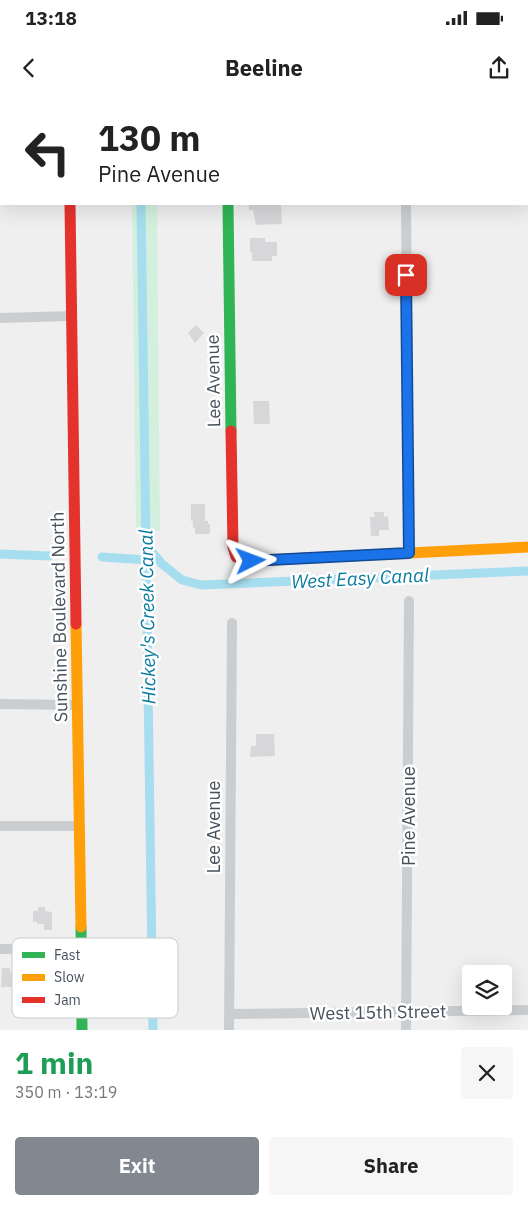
<!DOCTYPE html>
<meta charset="utf-8">
<style>
:root{--surface:#fff;--page:#f6f6f6;--text:#222;--muted:#767676;--accent:#828890}
body{margin:0;font-family:"IBM Plex Sans",sans-serif;background:var(--page);color:var(--text);height:100vh;display:flex;flex-direction:column;font-size:19px;white-space:nowrap}
*{box-sizing:border-box;margin:0}
p{font-size:16px;color:var(--muted)}
.icon{flex:none;width:28px;height:28px;fill:none;stroke:currentColor;stroke-width:2;stroke-linecap:round;stroke-linejoin:round}
.map{position:relative;height:930px;overflow:hidden}
.sheet{display:flex;flex-direction:column;background:var(--surface);flex:1}
.sheet>*{flex:none}
.banner{position:absolute;left:0px;top:0px;width:529px;height:105px;box-shadow:0 5px 20px #0002;background:#fff;color:var(--text);overflow:hidden}
.controls{position:absolute;left:462px;top:865px;display:grid;gap:10px}
.controls a{display:grid;place-items:center;width:50px;height:50px;border-radius:5px;background:var(--surface);box-shadow:0 5px 20px #0002;font-size:25px}
.pin{position:absolute;display:grid;place-items:center;width:42px;height:42px;color:#fff;margin:-21px;border-radius:10px;box-shadow:0 2px 8px #0006}
.me{position:absolute;width:55px;margin:-28px;rotate:87deg;stroke-linejoin:round;filter:drop-shadow(0 0 4px #0008)}
.turn{display:flex;align-items:center;gap:18px;height:105px;padding:0 15px;font-size:22px}
.turn .icon{width:65px;height:65px;stroke-width:2.5}
.turn b{display:block;font-size:35px;line-height:42px}
.round{display:grid;place-items:center;flex:none;width:52px;height:52px;border-radius:5px;background:var(--page)}
.head{display:flex;align-items:center;justify-content:space-between;height:85px;padding:0 15px}
h1{font-size:30px;font-weight:700;line-height:38px;color:#1e9e55}
.cta{display:flex;gap:10px;margin-top:auto;padding:10px 15px}
.cta a{flex:1;height:58px;border-radius:5px;background:var(--accent);color:#fff;font-size:20px;font-weight:700;line-height:58px;text-align:center}
.cta a+a{background:var(--page);color:var(--text)}
.status{display:flex;justify-content:space-between;align-items:center;height:35px;padding:0 25px;background:var(--surface);direction:ltr}
.status svg{height:14px;fill:currentColor}
header{display:flex;justify-content:space-between;align-items:center;height:65px;padding:0 15px;background:var(--surface);font-size:22px;font-weight:700}
.map>svg:first-child{display:block}
.green{fill:#d3f0de}
.lines{fill:none;stroke-linecap:round;stroke-linejoin:round}
.canal{stroke:#a6deef;stroke-width:9}
.building{fill:#d7d7d9}
.street{stroke:#cbced0;stroke-width:10}
.fast{stroke:#30b455;stroke-width:11}
.slow{stroke:#ff9f0a;stroke-width:11}
.jam{stroke:#e5322d;stroke-width:11}
.route-casing{stroke:#114b97;stroke-width:12}
.route{stroke:#1a73e8;stroke-width:9}
.labels{text-anchor:middle;dominant-baseline:central;stroke-width:5;stroke-linejoin:round;paint-order:stroke}
.street-label{font-size:18px;fill:#46515d;stroke:#fff}
.water-label{font-size:19px;font-style:italic;fill:#097b9e;stroke:#fff}
.key{fill:#fff;stroke:#c8cbce;stroke-width:1}
.key-label{font-size:14px;fill:#46515d}
</style>
<div class="status"><b>13:18</b><svg viewBox="0 0 49 12"><path d="M0 12V9h3v3zM5 12V6h3v6zM10 12V3h3v9zM15 12V0h3v12zM26 1h20v11H26zM47 4h2v5h-2z"/></svg></div>
<header><svg class="icon" aria-label="back" viewBox="0 0 24 24"><path d="M15 5l-7 7 7 7"/></svg>Beeline<svg class="icon" aria-label="share" viewBox="0 0 24 24"><path d="M12 15V3M7 8l5-5 5 5M5 13v7h14v-7"/></svg></header>
<div class="map">
<svg width="528" height="930" viewBox="0 0 528 930">
<rect width="100%" height="100%" fill="#f0efef"/>
<path class="green" d="M132 104H157L160 431 136 429Z"/>
<g class="lines">
<path class="canal" d="M139 0V1
M141 104 153 930
M146 445 162 464 182 480 201 485 528 471
M0 454 49 456
M102 457 147 460"/>
</g>
<path class="building" d="M249 104H281L282 124 256 125 253 110H249Z
M250 138H265V142H277V156H272V161H252V152H250Z
M196 225 204 233 195 243 188 233Z
M253 301H269L270 324H254Z
M191 404H205V421H208V424H210V434H195V428H193V421H191Z
M374 412H384V417L388 416 389 430H379V436H371L370 417H375Z
M256 634H274L275 656 250 657 251 646H256Z
M38 807H45V811L52 812V830H44V824H37V822H33V811H38Z
M2 868H10V873H20V887H1Z"/>
<g class="lines">
<path class="street" d="M227 0V1
M404 0V1
M0 96H1
M406 104 409 453
M0 218 72 216
M0 604 78 605
M0 726H79
M0 849H81
M229 914 528 910
M229 930 232 523
M406 930 409 501"/>
<path class="fast" d="M228 104 231 331
M81 827 82 930"/>
<path class="slow" d="M308 458 528 447
M76 524 81 827"/>
<path class="jam" d="M68 0V1
M70 104 76 524
M231 331 233 447 236 457 251 461 308 458"/>
</g>
<g class="lines">
<g class="route-casing">
<path id="route" d="M251 461 409 453 406 175"/>
</g>
<use href="#route" class="route"/>
</g>
<g class="labels">
<g class="street-label">
<text transform="translate(213 281) rotate(-91)">Lee Avenue</text>
<text transform="translate(59 517) rotate(-91)">Sunshine Boulevard North</text>
<text transform="translate(408 716) rotate(-90)">Pine Avenue</text>
<text transform="translate(213 727) rotate(-90)">Lee Avenue</text>
<text transform="translate(378 912) rotate(-1)">West 15th Street</text>
</g>
<g class="water-label">
<text transform="translate(360 478) rotate(-3)">West Easy Canal</text>
<text transform="translate(147 517) rotate(-91)">Hickey's Creek Canal</text>
</g>
</g>
<rect x="12" y="838" width="166" height="80" rx="8" class="key"/>
<rect x="22" y="852" width="23" height="6" fill="#30b455"/>
<rect x="22" y="874" width="23" height="7" fill="#ff9f0a"/>
<rect x="22" y="897" width="23" height="6" fill="#e5322d"/>
<g class="key-label">
<text x="54" y="860">Fast</text>
<text x="54" y="882">Slow</text>
<text x="54" y="905">Jam</text>
</g>
</svg>
<div class="controls">
<a><svg class="icon" aria-label="layers" viewBox="0 0 24 24"><path d="M12 4l9 5-9 5-9-5zM3 14l9 5 9-5"/></svg></a>
</div>
<div class="pin" style="left:406px;top:175px;background:#d93025"><svg class="icon" aria-label="arrive" viewBox="0 0 24 24"><path d="M6 21V4h12l-3 4 3 4H6"/></svg></div>
<svg class="me" style="left:251px;top:461px" viewBox="-20 -20 40 40"><path d="M0-17L14 15 0 8-14 15z" fill="#1a73e8" stroke="#fff" stroke-width="4"/></svg>
<div class="banner">
<div class="turn"><svg class="icon" aria-label="left" viewBox="0 0 24 24"><path d="M17 20v-9H6M10 6l-5 5 5 5"/></svg><div><b>130 m</b>Pine Avenue</div></div>
</div>
</div>
<section class="sheet">
<div class="head"><div><h1>1 min</h1><p>350 m · 13:19</p></div><a class="round"><svg class="icon" aria-label="close" viewBox="0 0 24 24"><path d="M6 6l12 12M18 6L6 18"/></svg></a></div>
<div class="cta"><a>Exit</a><a>Share</a></div>
</section>
